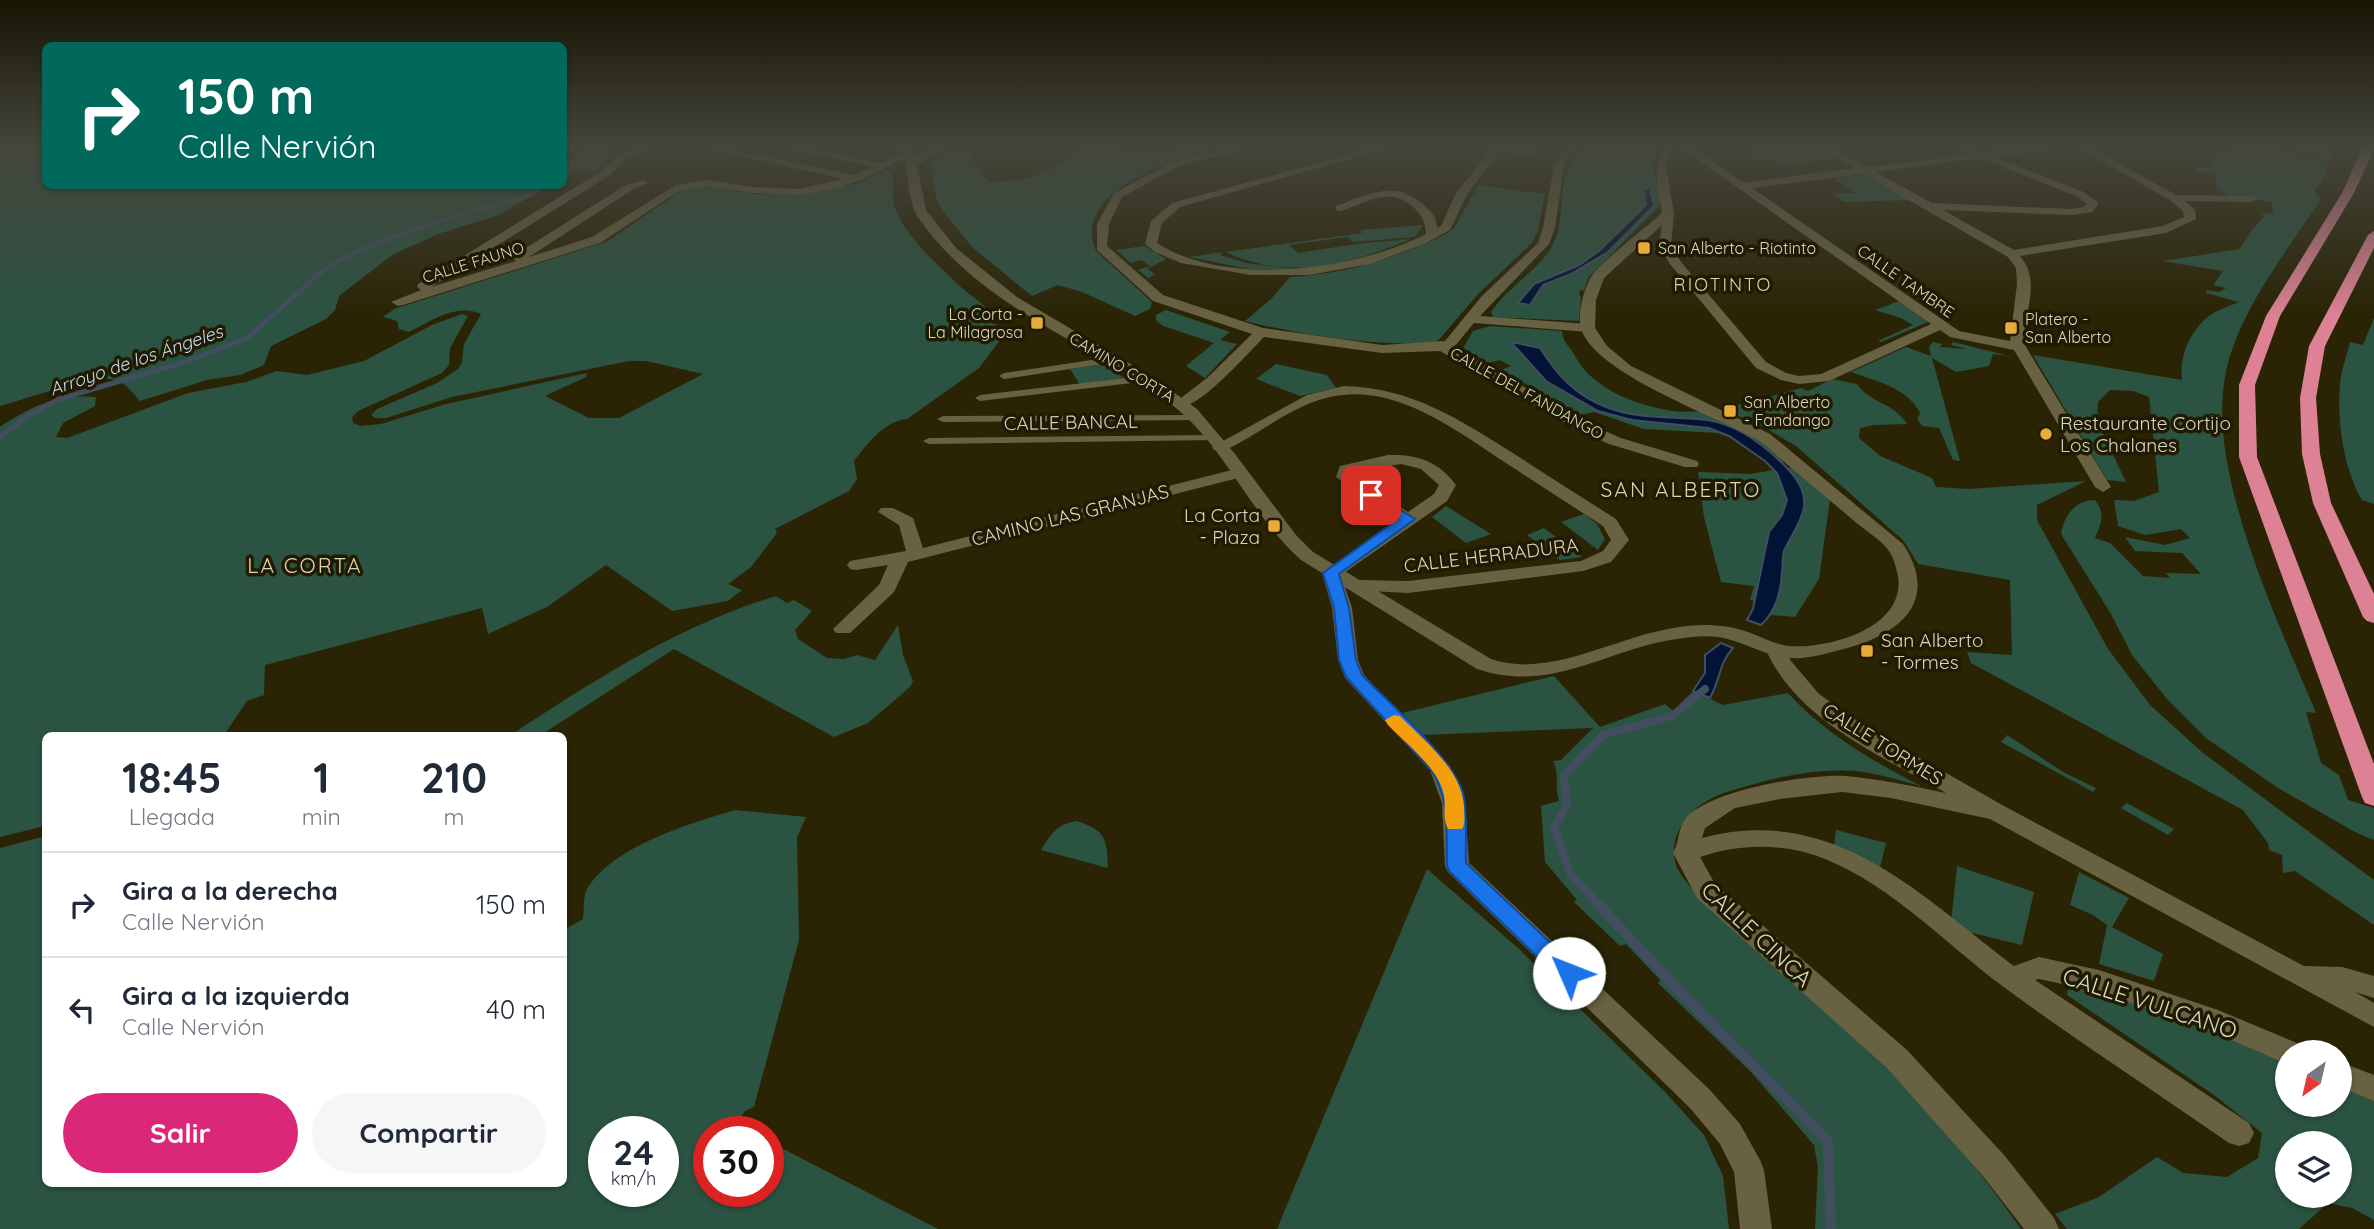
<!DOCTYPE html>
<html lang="es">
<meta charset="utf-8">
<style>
:root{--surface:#fff;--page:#f6f6f7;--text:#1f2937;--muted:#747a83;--line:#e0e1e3;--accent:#db2777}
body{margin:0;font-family:Quicksand,sans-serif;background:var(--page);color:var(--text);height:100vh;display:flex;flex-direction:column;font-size:26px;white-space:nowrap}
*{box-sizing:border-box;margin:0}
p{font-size:23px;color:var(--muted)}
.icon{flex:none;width:38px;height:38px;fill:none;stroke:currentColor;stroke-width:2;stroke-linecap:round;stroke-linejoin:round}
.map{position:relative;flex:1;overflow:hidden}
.panel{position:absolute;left:42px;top:732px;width:525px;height:455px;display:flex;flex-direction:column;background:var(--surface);border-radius:10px;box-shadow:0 2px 5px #0004}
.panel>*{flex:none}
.hud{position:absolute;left:42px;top:42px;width:525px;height:147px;border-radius:10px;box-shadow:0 2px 5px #0004;background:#00695c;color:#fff;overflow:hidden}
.needle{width:46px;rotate:214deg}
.fabs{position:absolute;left:2275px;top:1040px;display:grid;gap:14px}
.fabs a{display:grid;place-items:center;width:77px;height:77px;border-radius:50%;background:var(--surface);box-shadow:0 2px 5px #0004;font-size:35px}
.speed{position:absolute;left:588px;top:1116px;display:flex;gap:14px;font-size:35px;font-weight:700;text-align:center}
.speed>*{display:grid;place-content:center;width:91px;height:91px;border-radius:50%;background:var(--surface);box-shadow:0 2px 5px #0004;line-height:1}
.speed small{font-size:18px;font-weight:400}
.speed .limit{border:10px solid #d22;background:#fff;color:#111}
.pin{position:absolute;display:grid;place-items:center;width:60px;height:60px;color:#fff;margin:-30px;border-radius:14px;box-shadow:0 4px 10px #0006}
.me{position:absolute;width:77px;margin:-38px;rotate:314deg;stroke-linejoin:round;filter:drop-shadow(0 0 5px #0008)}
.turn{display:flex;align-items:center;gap:24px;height:147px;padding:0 21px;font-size:32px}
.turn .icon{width:91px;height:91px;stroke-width:2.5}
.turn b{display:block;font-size:49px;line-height:60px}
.eta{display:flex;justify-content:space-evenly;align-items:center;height:119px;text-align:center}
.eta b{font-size:42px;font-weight:700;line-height:49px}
.primary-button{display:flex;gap:14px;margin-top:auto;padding:14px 21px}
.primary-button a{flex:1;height:80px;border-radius:42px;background:var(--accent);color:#fff;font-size:28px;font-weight:700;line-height:80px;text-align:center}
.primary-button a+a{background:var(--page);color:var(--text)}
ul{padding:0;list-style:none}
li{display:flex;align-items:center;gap:21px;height:105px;padding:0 21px;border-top:2px solid var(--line)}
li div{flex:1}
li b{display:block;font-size:26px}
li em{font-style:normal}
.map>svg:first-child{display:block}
.green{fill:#2b5342;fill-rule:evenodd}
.water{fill:#011435;stroke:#424e60;stroke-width:2}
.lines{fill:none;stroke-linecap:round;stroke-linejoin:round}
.stream-far3{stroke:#424e60;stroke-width:4.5}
.stream-far2{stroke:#424e60;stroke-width:5}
.stream-far1{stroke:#424e60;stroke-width:8}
.stream{stroke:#424e60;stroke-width:10}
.pedestrian{fill:#686243;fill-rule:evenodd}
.minor{fill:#686243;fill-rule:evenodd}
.tertiary{fill:#686243;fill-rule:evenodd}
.motorway{fill:#dd8295;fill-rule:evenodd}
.route{fill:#1a73e8;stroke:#114b97;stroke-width:2}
.slow{fill:#f59e0b}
.poi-dot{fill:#e9ab38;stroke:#201b00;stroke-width:2.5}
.labels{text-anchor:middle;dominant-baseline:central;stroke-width:7;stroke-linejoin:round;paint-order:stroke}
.far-poi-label{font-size:16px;fill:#d9d6c5;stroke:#201b00;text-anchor:start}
.far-street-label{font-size:16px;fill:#d9d6c5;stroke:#201b00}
.far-neighbourhood-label{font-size:18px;letter-spacing:2px;fill:#dbd5b2;stroke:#201b00}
.far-water-label{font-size:18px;font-style:italic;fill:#c9daf4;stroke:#201b00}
.street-label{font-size:19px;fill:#d9d6c5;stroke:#201b00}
.poi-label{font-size:19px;fill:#d9d6c5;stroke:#201b00;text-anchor:start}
.neighbourhood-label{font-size:21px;letter-spacing:2px;fill:#dbd5b2;stroke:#201b00}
.near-street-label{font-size:23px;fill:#d9d6c5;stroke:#201b00}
</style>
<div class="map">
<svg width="2374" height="1229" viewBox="0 0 2374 1229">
<rect width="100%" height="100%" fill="#2a2405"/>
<path class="green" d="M0 145H45L46 186H548L499 215 438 234 392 255 339 296 335 310 326 319 271 346 264 365 240 375 207 380 140 401C133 393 126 383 115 380 95 374 23 400 0 406Z
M588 145 621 151 607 159 595 172 574 170 564 176V165Z
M1180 145H1237C1196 152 1068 184 1096 251L1152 302 1150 309 1135 316 1082 292 1058 285 1032 296 973 248 943 211 936 199 931 162 957 148H966L989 182C1029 181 1051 175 1081 146L1177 151Z
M1509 145H1513L1559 151 1554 160 1501 153Z
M1584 145H1661L1653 163 1661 204 1588 278 1584 291 1580 290 1579 295 1581 296 1579 321 1493 317 1491 312C1507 288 1537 271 1551 248 1565 225 1558 197 1567 173 1570 162 1577 154 1584 145Z
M1749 145H1814L1838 158 1787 165 1769 159 1747 161 1739 156 1750 155 1746 152H1752L1749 149 1754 148Z
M2179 145 2233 150 2232 145H2272L2290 153 2314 157 2316 154 2294 152 2281 145H2334L2323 180 2314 192 2321 199C2287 251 2236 314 2225 377 2207 474 2279 624 2316 713L2306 712 2321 763 2339 775 2348 800 2374 808V840L2355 832 2278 788 2206 738 2167 699 2132 655 2111 614 2061 534C2064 516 2075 500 2095 500 2106 514 2101 523 2095 538L2110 543 2143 576 2170 578 2166 573 2201 574 2182 553 2135 551 2125 537 2165 545 2190 538 2181 529 2145 535 2118 526 2114 500 2134 501 2159 492 2149 397 2133 391 2110 390 2098 402 2097 421 2126 482 2107 480 2033 355 2182 380C2179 356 2190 331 2209 316 2217 310 2230 306 2239 302L2206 293V290L2219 292 2226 288 2213 285 2223 271 2162 261 2240 249 2250 232 2265 216 2260 214 2273 212 2272 202 2228 195 2214 188H2217L2215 173 2191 172H2198L2194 167 2213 168 2207 159 2221 151Z
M883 171H891C895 183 891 195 895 208 907 239 938 265 961 287 974 300 989 303 991 322L1007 331 979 368 907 419C884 421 867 444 854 461L857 479 849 491 775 529 777 533 751 567 728 584 742 590 728 601 672 611 606 565 547 607 488 634 482 608 265 665 264 695 247 701 224 735H46L45 826 0 837V427L4 424C37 404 57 394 96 397L95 406 63 423 56 437 67 438 188 393 246 382 277 371 307 375 364 361 432 325 462 314 468 316 450 348 449 365 442 373 358 411 352 417 353 423 361 426 381 424 446 404 587 373 586 377 545 396 589 418H619L703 374 646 361H629L452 397 386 418H375L371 415 377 409 437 383 458 369 462 362 464 344 481 314C456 303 431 321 409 332L399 329 397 321 383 317 394 309 606 242 684 189 707 186 756 194 810 193 859 183Z
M1867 174 1912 200 1844 202 1833 194 1856 193 1834 179Z
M1478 185 1545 194 1538 230 1532 243 1479 293 1436 343C1373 346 1307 336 1245 321L1271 299 1290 277C1347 274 1396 258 1448 233L1455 227Z
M1423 225 1415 237 1353 242 1347 237 1289 245 1298 253 1356 244 1411 239C1350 264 1289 282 1226 252L1362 233 1360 230Z
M1144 246 1166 259 1147 269 1155 274 1148 278 1138 270 1150 266 1142 260 1131 263 1116 250Z
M1222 252 1220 255 1246 263 1303 270 1249 269 1189 257Z
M1899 301 1928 322 1881 342 1878 341 1913 325 1901 318 1875 310Z
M1166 310 1230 332 1220 340 1237 344 1205 378 1186 366 1214 343 1163 326 1156 320V315Z
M2374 318V504L2362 500C2343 467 2337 422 2340 384 2341 370 2347 356 2350 342L2363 345Z
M1490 326 1562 331C1562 341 1569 346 1574 354 1591 389 1636 405 1672 411 1682 413 1694 410 1704 413 1734 421 1762 443 1787 461L1767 463 1734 439 1718 433 1644 429 1594 412 1582 415 1501 370 1511 366 1500 360 1489 363 1463 348 1473 331Z
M1933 342 1942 344 1940 347 1967 349 1951 345 1953 342 2009 356 1993 354 1989 366 1956 372 1932 358 1960 461 1953 460 1939 428 1922 426 1917 419 1920 413C1908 388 1876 381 1851 372L1906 347 1931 356 1929 347Z
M1103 364 1127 380 1080 385 1070 369Z
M1276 364 1327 375 1336 388 1300 396 1256 379Z
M1832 379 1857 384C1871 404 1892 401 1907 424L1874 425 1860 428 1859 438 1880 456 1932 478 1936 487 1969 489 2086 481 2037 505V520L2108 649 2150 705 2203 753 2374 880V925L2295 871 2283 873 2282 855 2269 850 2268 843 2243 810 1971 663 1967 652 2012 655 2010 580 1918 564 1903 540 1796 446 1767 429 1723 409 1801 388 1808 391Z
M1793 467 1830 499 1819 579 1795 617 1771 615 1761 625 1747 620 1752 613 1755 601 1750 600 1754 586 1721 582 1704 517 1698 472 1750 474Z
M1446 506 1491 534 1466 543 1432 517Z
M1584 514 1597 524 1605 539 1598 550 1561 522Z
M1544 528 1582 557 1560 560 1527 535Z
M776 596 787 603 794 600 812 611 795 630 798 639 827 658 844 659 857 655 875 660 898 625 903 655 913 681 910 687 868 723 834 737 674 649 541 735H511C594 680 680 625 776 596Z
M1554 676 1600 727 1665 704 1673 711 1693 691 1723 705 1788 693C1824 733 1874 762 1921 786 1902 781 1883 775 1864 772 1817 766 1768 779 1724 793 1694 803 1666 832 1676 865 1684 888 1730 923 1750 940 1787 973 1826 1004 1861 1038 1920 1097 1974 1162 2021 1229H1815L1818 1167 1814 1145 1751 1072 1658 983 1660 980 1626 944 1620 946 1574 902 1577 900 1545 862 1541 806 1559 801C1554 786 1560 774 1553 761L1561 760 1593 728 1422 735 1402 713Z
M2007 735 2063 772 2096 788 2093 792 2001 742Z
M2127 803 2174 829 2168 835 2121 808Z
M735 810 806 817 797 837 799 940 754 1107 745 1111 737 1124 752 1132H709V1192H768V1141L938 1229H0V848L45 836 46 1183H564V930L583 919C584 910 583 894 588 887 616 845 689 824 735 810ZM604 1132H663V1192H604Z
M1077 821C1106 831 1107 838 1108 868L1041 850C1051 834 1057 824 1077 821Z
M1836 830 1886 843 1880 867 1834 846Z
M1957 866 2034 892 2022 945 1968 932 1951 923Z
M1427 869 1518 948 1666 1093 1704 1135 1723 1176 1729 1229H1277Z
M2079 872 2129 898 2112 927 2163 954 2154 981 2099 964 2107 925 2093 915 2070 905Z
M2069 983 2088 986 2202 1026 2287 1062V1104H2340V1084L2374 1099V1220L2352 1208 2328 1203 2299 1229H2067L2055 1214 2099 1197 2157 1157 2183 1173 2227 1177 2258 1158 2262 1133 2214 1095 2067 995ZM2287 1143H2340V1195H2287Z"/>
<path class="water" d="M1643 188H1650L1654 206 1608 252 1571 274 1543 285 1530 305 1518 303 1534 284 1579 265 1599 251 1646 205Z
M1511 342 1540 348C1558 376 1575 395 1606 407 1639 420 1673 416 1707 420 1736 424 1764 445 1784 465 1796 477 1806 490 1804 507 1802 522 1790 537 1784 551 1782 557 1783 565 1782 572 1781 592 1776 611 1761 625L1747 620 1753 609 1769 532 1782 515 1787 500 1777 473 1765 461 1729 436 1709 428 1632 420 1598 411 1546 381Z
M1721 643 1733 648C1719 663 1720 680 1710 698L1693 691 1705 673V655Z"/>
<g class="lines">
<path class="stream-far3" d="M564 172 589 159V145
M316 277C359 239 472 213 530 195L542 186"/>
<path class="stream-far2" d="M0 437 26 417 59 399 185 362 247 338 318 275"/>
<path class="stream-far1" d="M1600 906 1571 875 1554 828 1567 804 1564 775 1603 735 1672 716 1705 689"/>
<path class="stream" d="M1598 904 1688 1000 1828 1141 1831 1229"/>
<path class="pedestrian" d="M1112 357 1116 358V362L1004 379 999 376 1004 373Z
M1145 376 1150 379 1149 381 980 401 975 398 980 395Z
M1195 415 1199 416V420L943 422 937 419 943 416Z
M1213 435 1219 438 1217 440 929 444 923 441 929 438Z"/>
<path class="minor" d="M645 145H660L627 158 610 175 431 287 516 261 513 258 515 255 624 186 643 180 648 183 632 190 529 257 592 237 676 185 706 180 754 187 798 189 844 179 691 145H711L855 175 872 167 773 145H793L881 163 906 151 915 153 861 180 831 190 798 195 754 193 706 186 679 191 600 243 403 305 398 306 391 302 421 290 417 287 418 284 602 171 619 154Z
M1245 145H1264L1181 165 1122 197 1109 224 1107 246 1163 295 1263 328 1382 345 1445 341 1481 297 1538 243 1543 228 1554 165 1568 145H1578L1564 165 1555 228 1549 244 1480 316 1588 324 1595 328 1588 332 1474 323 1454 347 1591 425 1621 438 1697 461 1699 464 1697 467H1685L1609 444 1579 431 1440 351 1382 353 1264 337C1249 352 1197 412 1177 407L1174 404 1177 401 1207 378 1252 334 1153 301 1097 250V224L1114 193 1174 161Z
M1383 145H1399L1180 207 1162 223 1157 243C1226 288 1356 270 1426 234 1425 220 1422 215 1412 206 1388 186 1366 204 1340 211L1336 210V206C1367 194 1396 179 1424 205 1432 212 1437 217 1437 228L1441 226 1456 193 1495 145H1505L1467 194 1450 230 1424 244 1370 264 1309 275H1251L1181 263 1155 252 1145 244 1151 221 1172 203Z
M1677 145H1689L1744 183 1854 168 1816 145H1828L1867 167 1968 154 1950 145H1964L1982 152 2036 145H2065L2060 148 1994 157 2084 192 2099 203 2092 212 2071 215 1943 210 2014 250 2163 226 2184 217 2183 211 2170 200 2073 145H2086L2176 195 2251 196 2257 199 2251 202 2185 201 2195 210 2196 219 2166 233 2020 256C2045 285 2018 321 2026 347L2111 487 2103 492 2095 487 2014 350 1950 337 1940 330 1829 381 1799 384 1781 380 1756 368 1670 264 1659 245 1664 212 1674 214 1671 245 1681 262 1766 362 1786 373 1799 376 1821 374 1931 324ZM1980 158 2076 196 2087 204 2084 207 2071 209 1932 203 1876 172ZM1863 174 2008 257 2016 268 2017 284 2010 341 1959 331 1752 188Z
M1344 386C1413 388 1460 420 1516 455 1550 477 1583 498 1616 519L1629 540 1611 562 1583 571 1408 593 1352 590 1350 586 1359 580 1408 581 1581 561 1603 551 1611 540 1603 526C1572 506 1541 486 1509 465 1458 432 1396 382 1330 397 1293 405 1259 434 1226 450H1214L1212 447 1307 395Z
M1388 455C1416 454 1439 461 1456 485L1447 501 1341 575 1352 608 1358 660 1364 675 1450 766 1465 803 1469 863 1710 1090 1740 1124 1760 1160 1764 1170 1772 1229H1740L1734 1172 1720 1144 1690 1108 1448 872 1445 866 1442 803 1430 770 1345 678 1338 660 1332 608 1322 573 1397 519 1336 477 1340 466ZM1401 464 1421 469 1439 485 1434 494 1408 512 1353 475V472Z
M1240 468 1248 473 1246 476 908 562 894 592 850 633H836L833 629 879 585 888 565 856 570 850 569 847 565 850 561 906 551 899 525 878 512 881 508H893L913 518 923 548Z
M1776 644 1783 646 1791 661 1819 694 1869 729 2004 806 2304 966 2342 967 2374 976V998L2355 992 2374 1003V1027L1990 819 1891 798 1842 792 1780 799 1735 808 1705 828 1702 838C1833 803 1919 894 2014 966L2039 957 2099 970 2218 1010 2297 1043 2301 1052H2287V1064L2199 1026 2099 992 2039 979 2035 980 2249 1123 2254 1133 2249 1143 2239 1146 2229 1143C2153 1090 2075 1040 2001 985 1945 943 1892 886 1825 859 1786 843 1740 843 1700 857L1715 884 1907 1050 2004 1155 2054 1218 2059 1229H2024L1982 1175 1887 1068 1697 898 1673 853C1679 843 1678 827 1686 818 1710 790 1808 774 1845 776 1879 779 1912 786 1946 793 1882 756 1798 721 1766 650L1769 646Z
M2340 1062 2374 1075V1101L2340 1087Z"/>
<path class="tertiary" d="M898 145H908L915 158 938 145H951L917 165 926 210 956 248 1017 297 1151 376 1197 409 1235 454 1296 535 1313 552 1491 659C1571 686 1655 601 1748 632 1762 637 1774 644 1788 646 1829 649 1906 628 1898 576 1896 568 1894 558 1889 551 1882 540 1864 530 1853 520 1832 502 1810 484 1789 466 1778 457 1768 446 1756 439 1716 416 1593 373 1581 328 1577 313 1584 289 1591 277 1599 263 1648 226 1662 213 1659 189 1649 164 1668 145H1679L1668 157 1666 165 1674 214 1604 278 1596 300 1595 328 1607 346 1631 366 1770 434 1903 544C1943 605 1894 637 1840 650 1824 654 1808 659 1792 658 1771 658 1752 646 1731 640 1716 635 1699 636 1684 638 1610 646 1554 695 1477 669L1301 560C1254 519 1230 457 1184 415 1165 397 1141 383 1119 369 1049 327 969 290 920 220 904 198 912 169 898 145Z"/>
<path class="motorway" d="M2361 145H2372L2373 151 2354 193 2280 316 2255 385 2257 457 2374 764V806L2365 803 2362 797 2239 457V385L2266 316 2342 193 2361 151Z
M2374 231V248L2325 346 2316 398 2320 454 2331 503 2374 594V623L2367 621 2363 617 2313 503 2302 454 2300 398 2309 346 2368 235Z"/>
</g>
<linearGradient id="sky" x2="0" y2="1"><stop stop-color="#171403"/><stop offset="0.46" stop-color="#44453b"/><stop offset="1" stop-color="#44453b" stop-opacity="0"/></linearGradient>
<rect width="2374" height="317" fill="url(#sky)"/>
<path class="route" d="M1371 491 1415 519 1339 574 1349 608 1356 660 1362 675C1389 703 1453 758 1463 793 1468 814 1465 841 1466 863L1576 967 1580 973 1576 980 1569 982 1561 980 1449 871 1447 866C1446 833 1450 800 1432 771L1346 677 1339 660 1334 608 1323 573 1398 519 1366 498V492Z"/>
<path class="slow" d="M1394 715 1400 716C1425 742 1462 769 1464 807 1464 815 1466 822 1462 829H1448C1442 818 1446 806 1444 795 1439 768 1406 744 1388 725L1385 720Z"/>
<g class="poi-dot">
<rect x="1637" y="241" width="14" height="14" rx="3.5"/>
<rect x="1030" y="316" width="14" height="14" rx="3.5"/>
<rect x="2004" y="321" width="14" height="14" rx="3.5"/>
<rect x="1723" y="404" width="14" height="14" rx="3.5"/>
<circle cx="2046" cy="434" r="7"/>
<rect x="1267" y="519" width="14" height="14" rx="3.5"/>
<rect x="1860" y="644" width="14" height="14" rx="3.5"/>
</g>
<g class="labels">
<g class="far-poi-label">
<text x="1658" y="248">San Alberto - Riotinto</text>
<text x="1023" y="314" text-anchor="end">La Corta -<tspan x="1023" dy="18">La Milagrosa</tspan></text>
<text x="2025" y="319">Platero -<tspan x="2025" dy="18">San Alberto</tspan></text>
<text x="1744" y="402">San Alberto<tspan x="1744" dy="18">- Fandango</tspan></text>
</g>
<g class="far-street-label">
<text transform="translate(473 262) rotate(-17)">CALLE FAUNO</text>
<text transform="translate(1906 281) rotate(35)">CALLE TAMBRE</text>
<text transform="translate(1122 367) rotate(31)">CAMINO CORTA</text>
<text transform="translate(1527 393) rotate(29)">CALLE DEL FANDANGO</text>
</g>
<g class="far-neighbourhood-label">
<text x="1723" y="284">RIOTINTO</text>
</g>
<g class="far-water-label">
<text transform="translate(136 360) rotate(-19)">Arroyo de los Ángeles</text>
</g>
<g class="street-label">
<text transform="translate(1071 422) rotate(-1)">CALLE BANCAL</text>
<text transform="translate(1070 515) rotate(-14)">CAMINO LAS GRANJAS</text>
<text transform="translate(1491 555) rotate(-7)">CALLE HERRADURA</text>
<text transform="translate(1883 744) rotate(32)">CALLE TORMES</text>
</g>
<g class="poi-label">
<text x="2060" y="423">Restaurante Cortijo<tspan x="2060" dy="22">Los Chalanes</tspan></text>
<text x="1260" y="515" text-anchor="end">La Corta<tspan x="1260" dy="22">- Plaza</tspan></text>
<text x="1881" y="640">San Alberto<tspan x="1881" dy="22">- Tormes</tspan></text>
</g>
<g class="neighbourhood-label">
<text x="1681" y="489">SAN ALBERTO</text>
<text x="305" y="565">LA CORTA</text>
</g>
<g class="near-street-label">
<text transform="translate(1757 934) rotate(43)">CALLE CINCA</text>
<text transform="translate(2150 1003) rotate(18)">CALLE VULCANO</text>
</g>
</g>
</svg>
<div class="fabs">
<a><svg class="needle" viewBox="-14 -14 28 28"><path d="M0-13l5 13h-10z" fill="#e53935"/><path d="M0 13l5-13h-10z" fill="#747a83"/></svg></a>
<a><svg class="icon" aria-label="layers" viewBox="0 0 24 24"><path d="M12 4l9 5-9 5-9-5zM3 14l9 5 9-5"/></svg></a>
</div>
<div class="speed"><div>24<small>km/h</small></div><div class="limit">30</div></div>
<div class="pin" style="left:1371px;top:495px;background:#d93025"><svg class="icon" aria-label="arrive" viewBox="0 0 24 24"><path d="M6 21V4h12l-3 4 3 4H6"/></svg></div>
<svg class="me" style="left:1569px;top:973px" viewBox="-20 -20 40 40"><circle r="19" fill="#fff"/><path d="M0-13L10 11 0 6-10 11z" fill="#1a73e8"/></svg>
<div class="hud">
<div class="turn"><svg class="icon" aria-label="right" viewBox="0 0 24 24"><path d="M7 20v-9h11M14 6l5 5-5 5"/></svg><div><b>150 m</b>Calle Nervión</div></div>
</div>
<section class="panel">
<div class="eta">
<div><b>18:45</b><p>Llegada</p></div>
<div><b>1</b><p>min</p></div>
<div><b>210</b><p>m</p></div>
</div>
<ul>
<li><svg class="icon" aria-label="right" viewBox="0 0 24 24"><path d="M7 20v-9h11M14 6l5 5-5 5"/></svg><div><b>Gira a la derecha</b><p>Calle Nervión</p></div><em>150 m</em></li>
<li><svg class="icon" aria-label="left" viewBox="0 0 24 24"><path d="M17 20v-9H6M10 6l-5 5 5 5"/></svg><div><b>Gira a la izquierda</b><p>Calle Nervión</p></div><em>40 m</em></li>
</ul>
<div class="primary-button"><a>Salir</a><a>Compartir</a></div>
</section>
</div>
